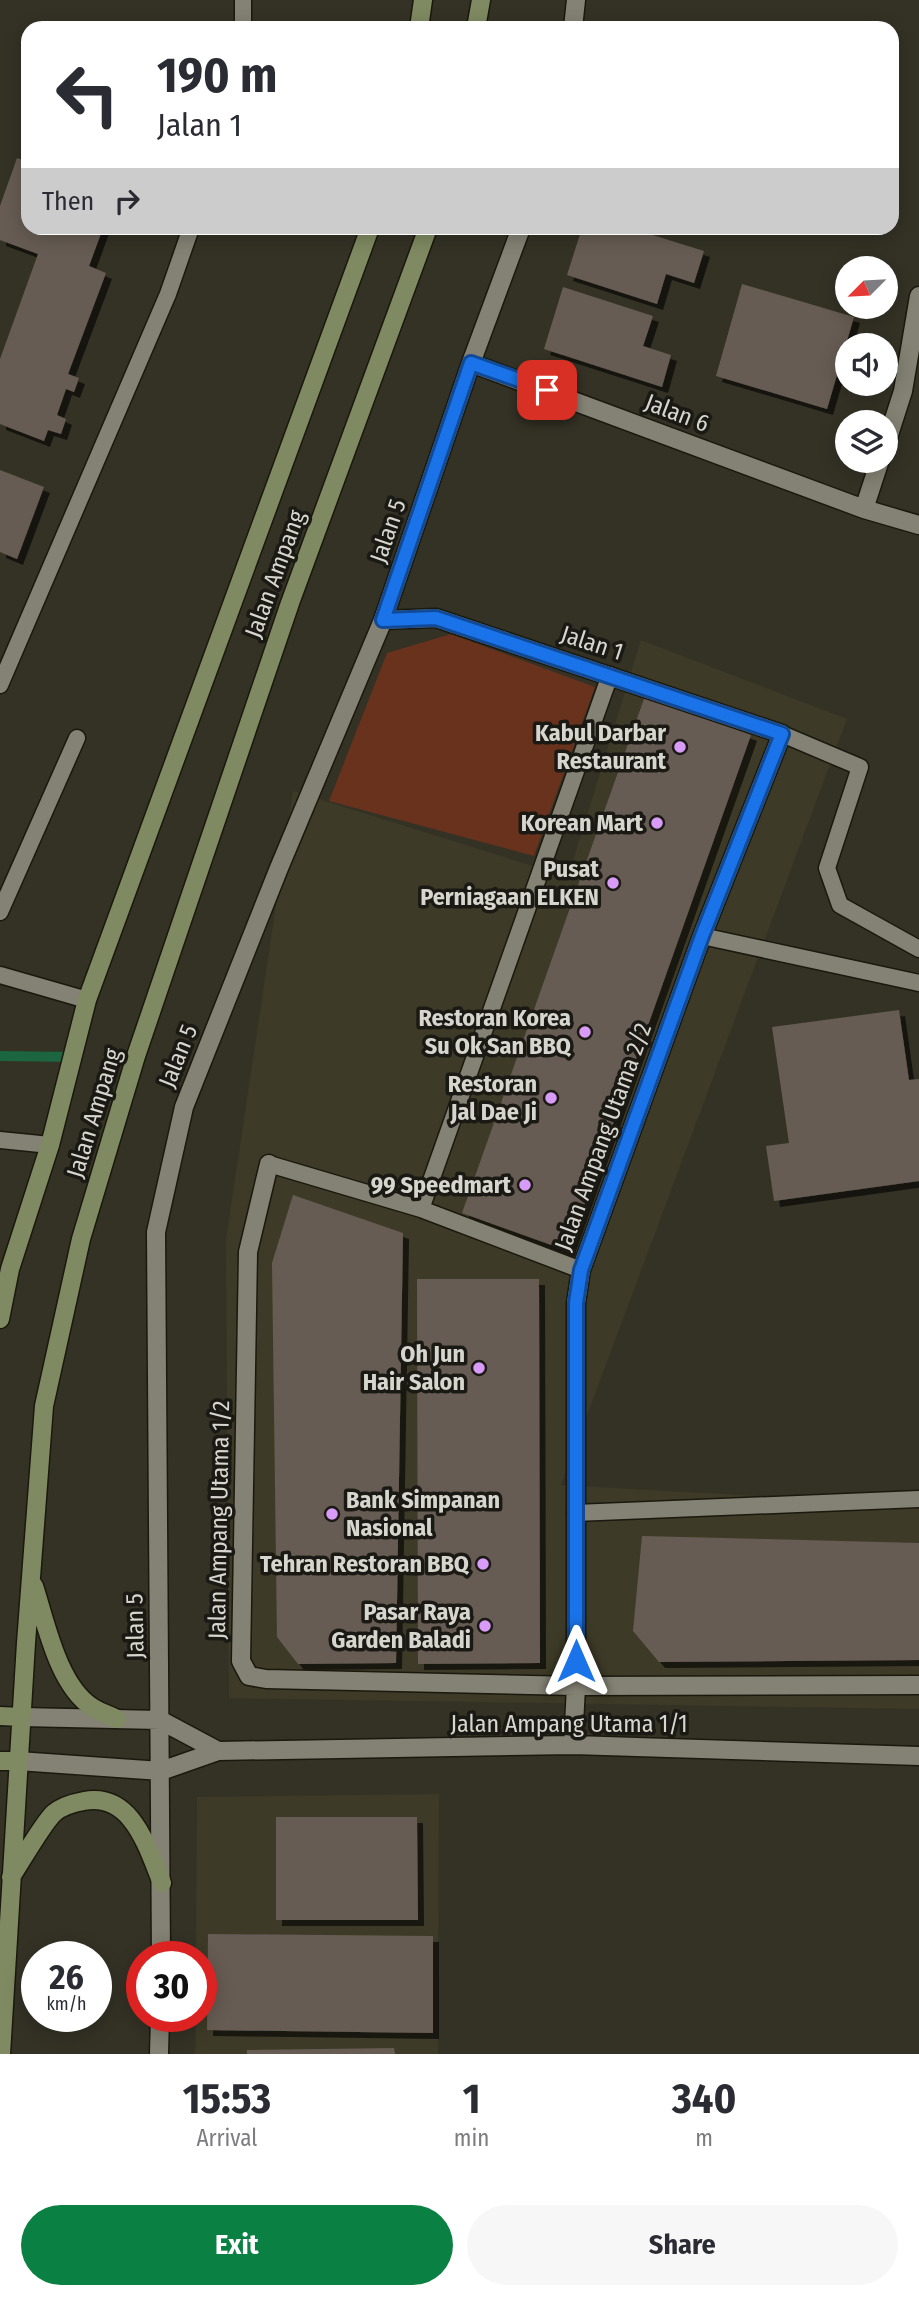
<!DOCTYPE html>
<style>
:root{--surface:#fff;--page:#f7f7f7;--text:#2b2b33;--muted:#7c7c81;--accent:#0b8043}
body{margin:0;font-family:"Fira Sans Condensed",sans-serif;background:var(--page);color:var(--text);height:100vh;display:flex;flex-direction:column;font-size:26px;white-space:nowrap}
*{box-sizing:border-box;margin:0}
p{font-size:23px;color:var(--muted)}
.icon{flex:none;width:38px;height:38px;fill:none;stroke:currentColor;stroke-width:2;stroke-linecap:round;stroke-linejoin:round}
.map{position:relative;height:2054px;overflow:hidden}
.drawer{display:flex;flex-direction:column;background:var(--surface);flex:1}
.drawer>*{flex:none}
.banner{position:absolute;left:21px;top:21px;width:878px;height:214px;border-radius:21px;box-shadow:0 4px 18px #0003;background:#fff;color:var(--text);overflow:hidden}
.needle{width:46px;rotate:246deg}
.controls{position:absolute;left:835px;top:256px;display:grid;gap:14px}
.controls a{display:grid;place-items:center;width:63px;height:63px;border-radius:50%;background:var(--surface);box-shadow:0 4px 18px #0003;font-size:35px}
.speed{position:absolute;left:21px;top:1941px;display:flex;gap:14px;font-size:35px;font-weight:700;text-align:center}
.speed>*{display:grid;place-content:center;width:91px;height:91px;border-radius:50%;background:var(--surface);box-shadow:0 4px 18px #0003;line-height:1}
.speed small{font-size:18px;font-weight:400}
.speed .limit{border:10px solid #d22;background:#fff;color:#111}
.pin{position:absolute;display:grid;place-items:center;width:60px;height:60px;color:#fff;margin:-30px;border-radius:14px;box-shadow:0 4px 10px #0006}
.me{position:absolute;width:77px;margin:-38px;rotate:0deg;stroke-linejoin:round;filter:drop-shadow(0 0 5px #0008)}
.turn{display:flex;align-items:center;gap:24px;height:147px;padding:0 21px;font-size:32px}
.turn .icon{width:91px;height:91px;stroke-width:2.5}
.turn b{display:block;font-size:49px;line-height:60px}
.then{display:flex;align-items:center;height:66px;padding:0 21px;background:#0003;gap:14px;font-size:26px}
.eta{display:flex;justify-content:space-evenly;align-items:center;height:119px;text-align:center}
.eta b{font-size:42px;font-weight:700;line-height:49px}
.button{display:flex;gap:14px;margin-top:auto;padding:14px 21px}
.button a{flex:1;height:80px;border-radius:42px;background:var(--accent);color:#fff;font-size:28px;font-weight:700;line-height:80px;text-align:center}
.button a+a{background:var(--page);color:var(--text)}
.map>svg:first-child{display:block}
.built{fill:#3d3a27}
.green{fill:#68321d}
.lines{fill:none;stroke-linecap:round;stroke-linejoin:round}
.stream{stroke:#1b6541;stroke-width:10}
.building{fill:#665c52;filter:url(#shadow)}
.lane-casing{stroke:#1b190e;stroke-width:19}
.street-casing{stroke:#1b190e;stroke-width:21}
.secondary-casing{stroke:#1b190e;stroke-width:21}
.lane{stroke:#848274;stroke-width:16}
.street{stroke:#848274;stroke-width:18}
.secondary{stroke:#7f8a62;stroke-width:18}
.route-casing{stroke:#114b97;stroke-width:18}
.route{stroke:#1a73e8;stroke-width:12}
.poi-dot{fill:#d89bf8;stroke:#1a1914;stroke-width:2.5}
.labels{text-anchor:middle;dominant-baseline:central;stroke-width:7;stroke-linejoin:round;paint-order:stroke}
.street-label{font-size:24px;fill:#d7d6ce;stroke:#1a1914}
.poi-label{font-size:24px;font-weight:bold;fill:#d7d6ce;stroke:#1a1914;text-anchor:end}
</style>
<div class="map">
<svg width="919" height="2054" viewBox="0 0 919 2054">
<defs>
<filter id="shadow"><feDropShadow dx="6" dy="6" stdDeviation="0" flood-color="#0009"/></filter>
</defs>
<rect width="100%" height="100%" fill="#343225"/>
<path class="built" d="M641 640 847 719 561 1485 919 1505V1709L229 1698 226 1240 293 791 568 877Z
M439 1794 438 2054H195L196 2016H201V1956H196L197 1797Z"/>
<path class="green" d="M451 634 595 687 534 856 329 801 387 653Z"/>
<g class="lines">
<path class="stream" d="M0 1056 72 1057"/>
</g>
<path class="building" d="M17 158 28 162V228H103L89 266 106 273 68 374 79 378 74 392 66 389 57 415 66 419 61 434 48 430 44 441 0 424V359L38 254 0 240V206Z
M582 228H630L704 251 694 283 666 274 657 304 567 275Z
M742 284 854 317 827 409 716 376Z
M563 287 653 316 643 346 671 355 662 387 544 349Z
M0 470 44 487 17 559 0 552Z
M645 696 751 735 568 1251 462 1213Z
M899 1010 909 1080 919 1079V1181L774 1201 766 1146 789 1143 772 1027Z
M293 1195 403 1233 396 1663 298 1664 277 1637 272 1263Z
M417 1279H539L540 1663 418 1664Z
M642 1536 919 1543V1660L659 1662 633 1631Z
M276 1817H417L418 1920H276Z
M208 1934 433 1936V2033L207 2030Z
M394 2048 395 2054H247V2050Z"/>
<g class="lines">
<g class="lane-casing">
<path id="lane" d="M243 0V28
M0 685 168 294 191 228
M782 734 860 767 827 868 840 905 919 949
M0 912 77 738
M702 936 919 983
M0 975 87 1000
M0 1140 50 1145
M269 1164 421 1209 581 1270
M421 1209 610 675
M575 1513 919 1499"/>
</g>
<g class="street-casing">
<path id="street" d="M573 28 576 0
M471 363 864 509 919 525
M886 444 903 391 919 296
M864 509 880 460
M383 620 436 618 782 734 702 936 581 1270 576 1303V1686L573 1745
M269 1164 248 1252 241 1661 249 1676 266 1679 576 1686 919 1685
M21 1717 160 1720 218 1751
M18 1761 161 1771 218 1751 573 1745 919 1756
M161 1956 156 1232 184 1107 279 868 383 620 471 363 521 228
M159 2054 160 2016"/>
</g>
<g class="secondary-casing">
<path id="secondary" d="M419 28 423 0
M476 28 481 0
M0 1319 10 1269 50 1145 87 1000 370 228
M34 1586C46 1623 58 1685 92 1707 100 1712 109 1715 117 1719
M0 1716 21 1717
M0 1761H18
M11 1877C21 1862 43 1823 54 1813 62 1806 73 1803 84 1801 132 1792 147 1847 162 1883
M1 2054 26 1643 44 1406 81 1239 136 1056 290 603 428 228"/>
</g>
<use href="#lane" class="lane"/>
<use href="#street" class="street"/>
<use href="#secondary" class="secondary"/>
</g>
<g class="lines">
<g class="route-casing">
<path id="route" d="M547 390 471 363 383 620 436 618 782 734 702 936 581 1270 576 1303V1661"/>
</g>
<use href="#route" class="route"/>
</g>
<g class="poi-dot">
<circle cx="680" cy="747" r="7"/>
<circle cx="657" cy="823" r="7"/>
<circle cx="613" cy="883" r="7"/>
<circle cx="585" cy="1032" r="7"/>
<circle cx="551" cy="1098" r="7"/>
<circle cx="525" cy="1185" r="7"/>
<circle cx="479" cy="1368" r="7"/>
<circle cx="332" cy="1514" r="7"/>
<circle cx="483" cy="1564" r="7"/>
<circle cx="485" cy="1626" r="7"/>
</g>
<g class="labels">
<g class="street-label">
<text transform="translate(677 413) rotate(21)">Jalan 6</text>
<text transform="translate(388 531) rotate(-71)">Jalan 5</text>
<text transform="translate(275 574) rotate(-70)">Jalan Ampang</text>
<text transform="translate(592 643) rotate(18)">Jalan 1</text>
<text transform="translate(178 1056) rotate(-68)">Jalan 5</text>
<text transform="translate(94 1113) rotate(-73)">Jalan Ampang</text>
<text transform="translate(603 1137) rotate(-70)">Jalan Ampang Utama 2/2</text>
<text transform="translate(219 1520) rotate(-89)">Jalan Ampang Utama 1/2</text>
<text transform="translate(135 1626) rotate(-91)">Jalan 5</text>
<text x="569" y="1724">Jalan Ampang Utama 1/1</text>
</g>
<g class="poi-label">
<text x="666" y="733">Kabul Darbar<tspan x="666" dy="28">Restaurant</tspan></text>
<text x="643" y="823">Korean Mart</text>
<text x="599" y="869">Pusat<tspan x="599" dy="28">Perniagaan ELKEN</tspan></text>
<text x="571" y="1018">Restoran Korea<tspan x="571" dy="28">Su Ok San BBQ</tspan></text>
<text x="537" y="1084">Restoran<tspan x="537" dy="28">Jal Dae Ji</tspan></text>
<text x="511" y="1185">99 Speedmart</text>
<text x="465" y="1354">Oh Jun<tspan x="465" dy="28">Hair Salon</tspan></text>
<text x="346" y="1500" text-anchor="start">Bank Simpanan<tspan x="346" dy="28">Nasional</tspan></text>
<text x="469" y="1564">Tehran Restoran BBQ</text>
<text x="471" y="1612">Pasar Raya<tspan x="471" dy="28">Garden Baladi</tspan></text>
</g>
</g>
</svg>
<div class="controls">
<a><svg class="needle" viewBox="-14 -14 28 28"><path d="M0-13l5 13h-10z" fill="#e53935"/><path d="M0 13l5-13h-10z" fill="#7c7c81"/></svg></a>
<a><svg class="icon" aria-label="sound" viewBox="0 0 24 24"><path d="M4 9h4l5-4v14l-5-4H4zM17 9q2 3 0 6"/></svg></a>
<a><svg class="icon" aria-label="layers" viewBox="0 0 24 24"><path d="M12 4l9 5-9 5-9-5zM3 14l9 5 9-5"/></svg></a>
</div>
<div class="speed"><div>26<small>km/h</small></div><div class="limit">30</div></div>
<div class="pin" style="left:547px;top:390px;background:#d93025"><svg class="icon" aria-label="arrive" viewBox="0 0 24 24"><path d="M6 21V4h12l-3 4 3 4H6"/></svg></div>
<svg class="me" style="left:576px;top:1661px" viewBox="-20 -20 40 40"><path d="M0-17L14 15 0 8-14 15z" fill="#1a73e8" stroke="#fff" stroke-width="4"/></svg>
<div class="banner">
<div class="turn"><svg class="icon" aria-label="left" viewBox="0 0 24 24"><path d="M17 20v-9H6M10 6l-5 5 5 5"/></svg><div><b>190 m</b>Jalan 1</div></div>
<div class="then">Then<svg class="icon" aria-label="right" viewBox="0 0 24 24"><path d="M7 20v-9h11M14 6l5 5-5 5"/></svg></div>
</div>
</div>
<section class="drawer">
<div class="eta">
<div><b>15:53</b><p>Arrival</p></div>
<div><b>1</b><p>min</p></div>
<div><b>340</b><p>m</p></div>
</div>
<div class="button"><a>Exit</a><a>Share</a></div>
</section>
